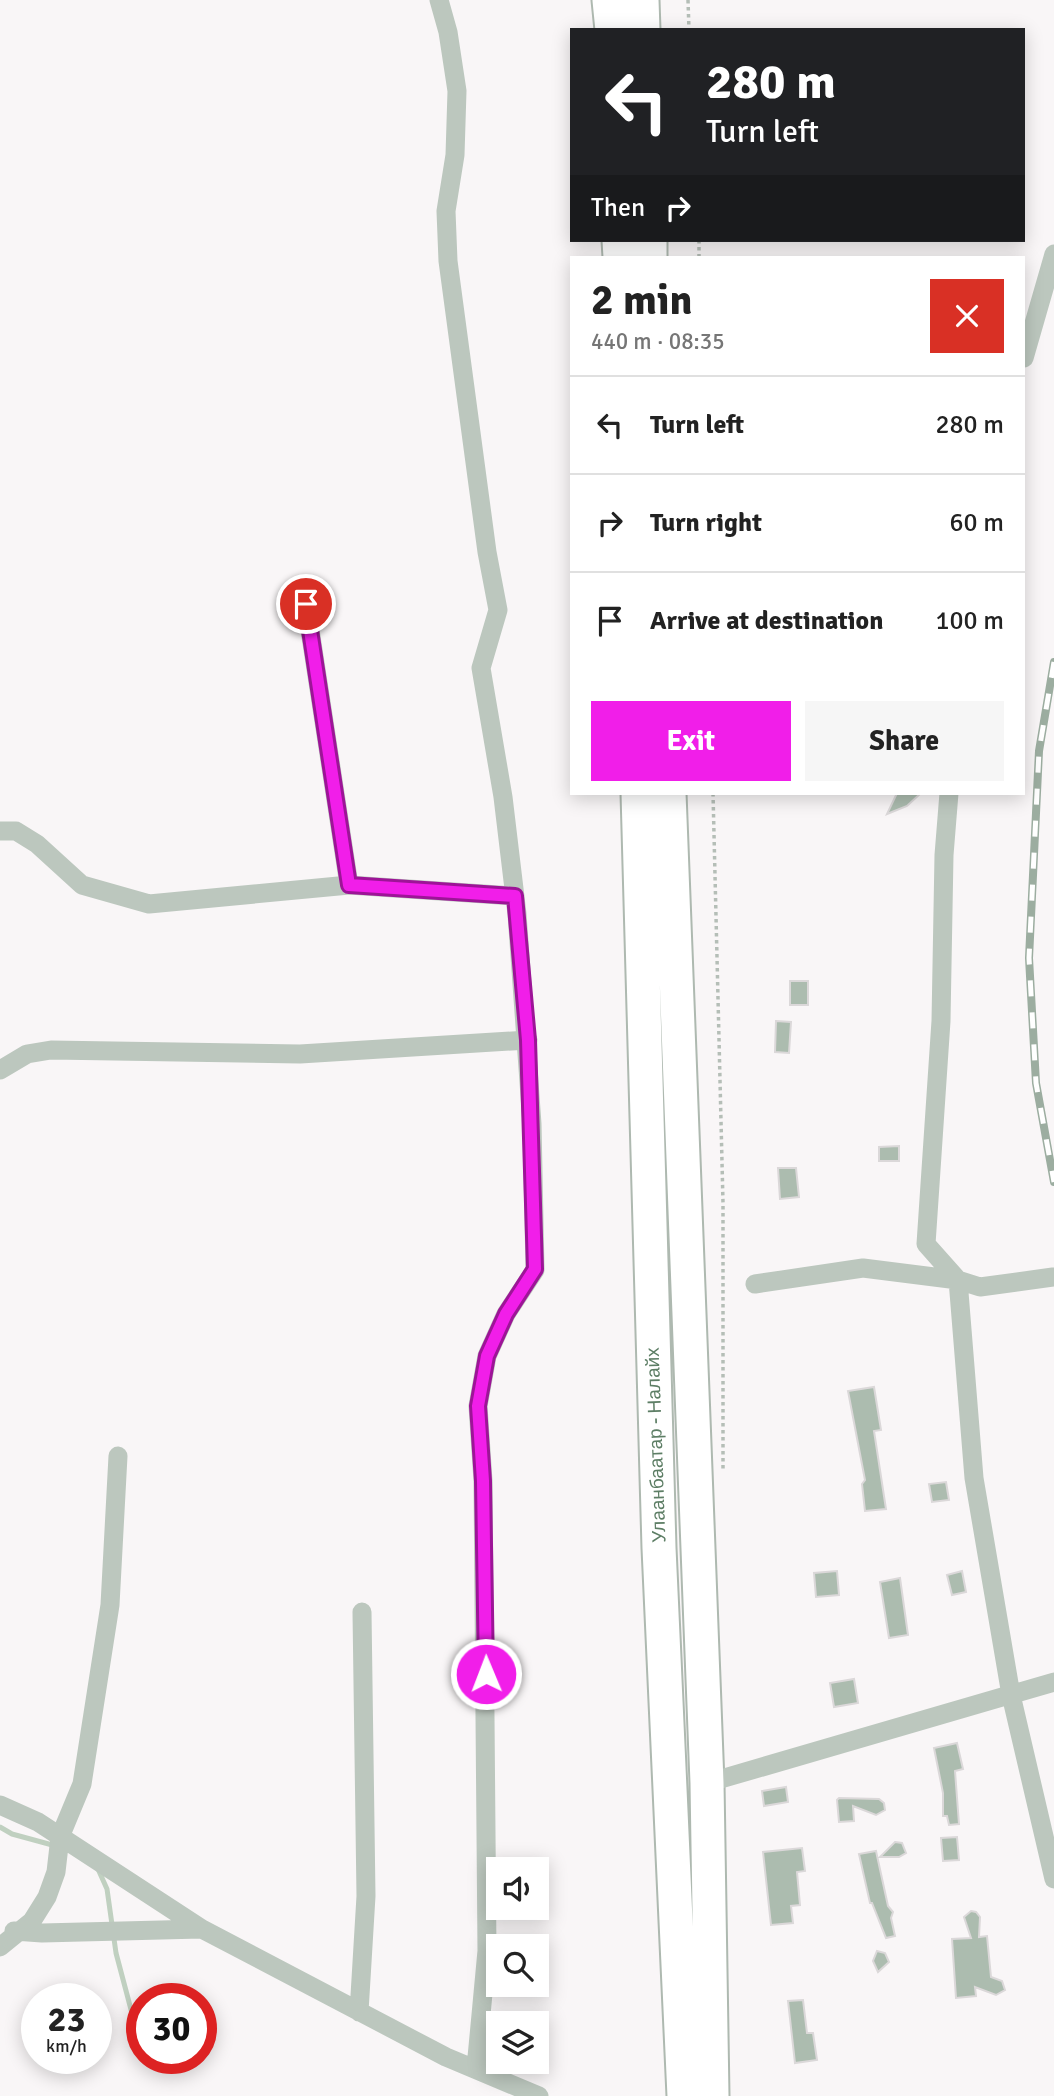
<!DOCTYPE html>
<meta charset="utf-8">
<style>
:root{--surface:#fff;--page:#f6f6f6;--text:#222;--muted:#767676;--line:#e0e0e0;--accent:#f11ee9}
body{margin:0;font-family:Signika,sans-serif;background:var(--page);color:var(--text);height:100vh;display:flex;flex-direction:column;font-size:26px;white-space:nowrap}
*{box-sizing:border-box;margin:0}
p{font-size:23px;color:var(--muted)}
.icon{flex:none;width:38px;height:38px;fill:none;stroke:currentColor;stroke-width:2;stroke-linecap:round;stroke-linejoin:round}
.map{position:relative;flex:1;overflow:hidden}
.details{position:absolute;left:570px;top:256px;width:455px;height:539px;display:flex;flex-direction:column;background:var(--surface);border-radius:0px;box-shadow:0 4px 18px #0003}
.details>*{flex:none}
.top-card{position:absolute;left:570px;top:28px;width:455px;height:214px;border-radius:0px;box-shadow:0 4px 18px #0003;background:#202124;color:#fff;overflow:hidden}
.fabs{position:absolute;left:486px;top:1857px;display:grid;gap:14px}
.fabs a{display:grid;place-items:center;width:63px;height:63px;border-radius:0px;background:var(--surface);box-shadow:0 4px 18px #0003;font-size:35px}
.speed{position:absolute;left:21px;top:1983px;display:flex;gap:14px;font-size:35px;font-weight:700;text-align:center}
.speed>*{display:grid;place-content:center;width:91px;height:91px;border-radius:50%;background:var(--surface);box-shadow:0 4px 18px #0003;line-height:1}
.speed small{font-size:18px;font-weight:400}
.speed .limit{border:10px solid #d22;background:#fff;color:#111}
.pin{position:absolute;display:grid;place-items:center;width:60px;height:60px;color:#fff;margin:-30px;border:4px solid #fff;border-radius:50%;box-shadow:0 2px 7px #0007}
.me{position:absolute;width:77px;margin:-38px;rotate:359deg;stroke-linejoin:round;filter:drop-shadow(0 0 5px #0008)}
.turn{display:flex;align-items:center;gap:24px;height:147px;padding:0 21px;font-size:32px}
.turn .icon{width:91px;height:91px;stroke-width:2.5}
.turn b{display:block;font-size:49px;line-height:60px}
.then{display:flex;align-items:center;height:66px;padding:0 21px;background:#0003;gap:14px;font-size:26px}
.round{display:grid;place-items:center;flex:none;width:74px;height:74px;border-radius:0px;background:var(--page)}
.headline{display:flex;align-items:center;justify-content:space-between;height:119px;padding:0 21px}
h1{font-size:42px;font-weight:800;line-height:52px}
.button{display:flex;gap:14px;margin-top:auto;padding:14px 21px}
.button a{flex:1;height:80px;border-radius:0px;background:var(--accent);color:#fff;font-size:28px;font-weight:800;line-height:80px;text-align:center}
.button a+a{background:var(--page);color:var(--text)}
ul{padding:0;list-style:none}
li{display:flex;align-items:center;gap:21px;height:98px;padding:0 21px;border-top:2px solid var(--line)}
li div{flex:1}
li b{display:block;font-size:26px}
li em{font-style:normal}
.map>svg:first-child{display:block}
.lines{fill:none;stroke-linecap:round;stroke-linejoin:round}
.stream{stroke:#c0d0c0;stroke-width:5}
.building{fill:#acbcaf;stroke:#dbd8d9;stroke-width:2}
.highway-casing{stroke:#aeb9b0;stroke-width:37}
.path{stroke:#b5beb7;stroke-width:3.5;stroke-dasharray:3.5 3.5;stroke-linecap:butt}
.street{stroke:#bcc7be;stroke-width:19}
.highway{stroke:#fff;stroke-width:33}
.rail-casing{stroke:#9cada0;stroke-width:8}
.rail{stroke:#fff;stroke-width:5;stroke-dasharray:16;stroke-linecap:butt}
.route-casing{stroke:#9d1497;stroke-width:18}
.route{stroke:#f11ee9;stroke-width:12}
.labels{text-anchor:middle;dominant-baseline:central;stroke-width:7;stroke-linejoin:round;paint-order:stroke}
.street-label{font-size:19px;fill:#5d7e65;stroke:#fff}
</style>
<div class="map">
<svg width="1054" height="2096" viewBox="0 0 1054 2096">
<rect width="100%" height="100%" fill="#f9f6f7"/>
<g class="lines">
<path class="stream" d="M0 1827 12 1834 56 1846
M98 1869 107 1889 116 1953 142 2051"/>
</g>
<path class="building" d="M897 793H921L907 806 887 814Z
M790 981H808V1005H790Z
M776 1021 791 1022 789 1053 775 1052Z
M899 1146V1161H879V1147Z
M778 1168H796L799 1197 780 1199Z
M874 1387 881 1430 874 1431 886 1509 865 1511 862 1484 865 1480 848 1391Z
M946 1482 949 1500 932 1502 929 1484Z
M837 1571 839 1595 816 1597 814 1573Z
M962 1571 966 1592 952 1595 947 1575Z
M900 1578 908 1635 889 1638 880 1582Z
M854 1679 858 1703 834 1707 830 1683Z
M957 1743 963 1769 955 1771 959 1824 949 1825 947 1816H943V1793L934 1748Z
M786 1787 788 1802 764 1806 762 1791Z
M839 1798 879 1799 884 1803 885 1810 876 1815 853 1806 854 1821 839 1822 837 1800Z
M957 1837 959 1860 943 1861 941 1838Z
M895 1842 902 1843 906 1853 899 1857H880Z
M802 1848 805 1871 797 1872 800 1905 791 1906 793 1923 771 1925 763 1852Z
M876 1851 888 1906 893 1912 891 1918 895 1936 886 1938 872 1903H870L859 1854Z
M971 1911 976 1912 980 1917 979 1937 987 1936 991 1977 1002 1981 1005 1990 996 1995 975 1987 976 1996 956 1998 952 1939 971 1938 964 1917Z
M877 1951 885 1953 889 1962 878 1972 873 1961Z
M803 2000 807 2033H813L817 2060 795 2063 788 2001Z"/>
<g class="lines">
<g class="highway-casing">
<path id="highway" d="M609 0 612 30
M642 0 643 30
M619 240 620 257
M650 240V257
M638 793 659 1548 684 2096
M669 793 707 1783 712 2096"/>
</g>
<path class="path" d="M688 0 689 30
M699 240V257
M713 793 723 1203V1471"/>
<path class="street" d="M439 0 448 32 457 91 455 155 446 211 448 261 487 552 498 610 481 668 503 797 517 914 532 1124 535 1270 506 1314 487 1356 478 1406 483 1481 487 1951 476 2068
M1024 358 1054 254
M306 604 349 885
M949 793 944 855 941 1021 926 1244 958 1280 974 1478 1011 1695 1054 1879
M0 831H16L37 844 82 885 149 904 349 885 515 896
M0 1070 27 1054 51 1050 300 1054 528 1040
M755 1284 863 1268 958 1280 980 1287 1053 1277
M707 1783 1054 1682
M0 1805 38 1822 202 1929 446 2057 539 2096
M14 1931 42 1933 201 1929
M0 1947 32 1921 47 1897 56 1872 60 1837 82 1784 110 1605 118 1456
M359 2012 366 1896 362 1612"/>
<use href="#highway" class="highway"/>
<g class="rail-casing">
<path id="rail" d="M1054 662 1039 751 1029 958 1036 1083 1054 1182"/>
</g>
<use href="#rail" class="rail"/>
</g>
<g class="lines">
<g class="route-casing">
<path id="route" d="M306 604 349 885 515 896 528 1040 535 1269 506 1314 487 1356 478 1406 483 1481 486 1674"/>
</g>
<use href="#route" class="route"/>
</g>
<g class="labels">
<g class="street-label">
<text transform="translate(656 1445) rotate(-92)">Улаанбаатар - Налайх</text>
</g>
</g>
</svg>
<div class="fabs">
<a><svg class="icon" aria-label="sound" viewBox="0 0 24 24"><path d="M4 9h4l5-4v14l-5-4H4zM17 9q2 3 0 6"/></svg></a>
<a><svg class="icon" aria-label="search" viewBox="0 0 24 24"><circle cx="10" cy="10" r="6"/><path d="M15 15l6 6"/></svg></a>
<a><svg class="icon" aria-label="layers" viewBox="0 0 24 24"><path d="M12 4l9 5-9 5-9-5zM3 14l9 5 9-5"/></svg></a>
</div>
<div class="speed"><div>23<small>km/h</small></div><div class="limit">30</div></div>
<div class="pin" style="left:306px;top:604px;background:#d93025"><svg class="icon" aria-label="arrive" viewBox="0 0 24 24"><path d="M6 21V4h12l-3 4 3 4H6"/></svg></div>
<svg class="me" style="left:486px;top:1674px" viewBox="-20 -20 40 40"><circle r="17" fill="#f11ee9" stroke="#fff" stroke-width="3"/><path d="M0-11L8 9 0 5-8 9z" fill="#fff"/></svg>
<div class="top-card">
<div class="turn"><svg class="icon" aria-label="left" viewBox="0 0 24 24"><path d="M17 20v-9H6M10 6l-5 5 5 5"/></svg><div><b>280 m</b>Turn left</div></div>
<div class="then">Then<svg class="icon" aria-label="right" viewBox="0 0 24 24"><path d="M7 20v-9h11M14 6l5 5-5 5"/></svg></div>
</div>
<section class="details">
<div class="headline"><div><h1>2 min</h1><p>440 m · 08:35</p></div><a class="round" style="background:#d93025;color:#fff"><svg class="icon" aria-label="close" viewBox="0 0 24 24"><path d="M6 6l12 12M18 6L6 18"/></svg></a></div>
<ul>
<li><svg class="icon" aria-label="left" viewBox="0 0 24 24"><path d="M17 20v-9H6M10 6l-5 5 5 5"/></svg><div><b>Turn left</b></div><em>280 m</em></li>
<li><svg class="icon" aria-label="right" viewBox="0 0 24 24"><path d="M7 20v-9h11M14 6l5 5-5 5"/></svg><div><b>Turn right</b></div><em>60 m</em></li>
<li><svg class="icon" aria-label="arrive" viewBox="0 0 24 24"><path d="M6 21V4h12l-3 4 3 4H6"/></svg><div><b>Arrive at destination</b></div><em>100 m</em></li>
</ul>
<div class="button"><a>Exit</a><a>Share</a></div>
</section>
</div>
